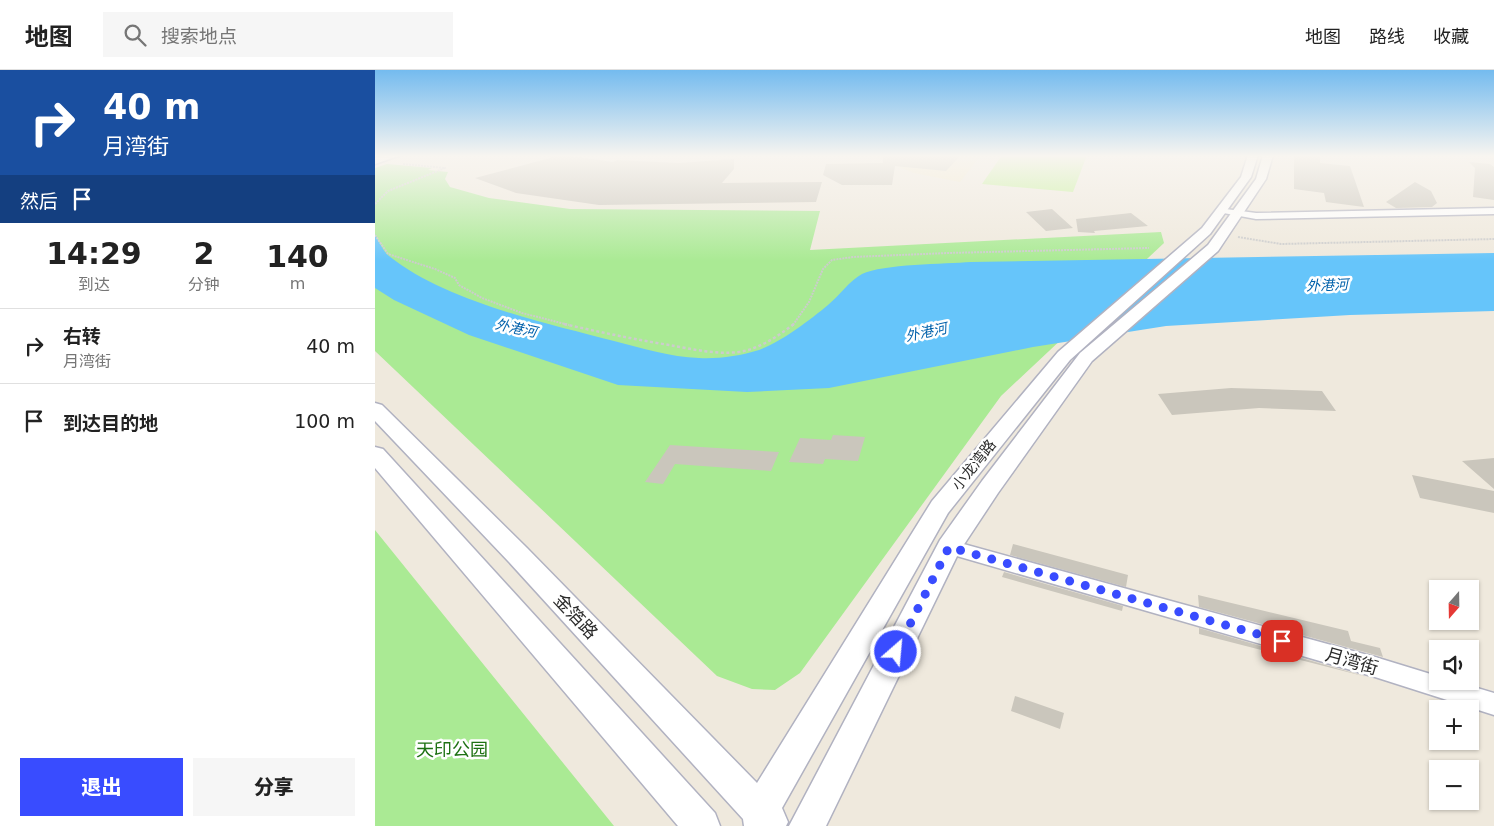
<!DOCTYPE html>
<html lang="zh">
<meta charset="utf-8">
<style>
:root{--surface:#fff;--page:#f6f6f6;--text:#222;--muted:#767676;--line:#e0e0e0;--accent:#394cff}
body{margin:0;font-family:"DejaVu Sans","Noto Sans SC",sans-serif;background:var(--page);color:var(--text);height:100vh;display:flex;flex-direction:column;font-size:19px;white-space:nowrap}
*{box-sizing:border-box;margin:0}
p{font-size:16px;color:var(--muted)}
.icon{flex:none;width:28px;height:28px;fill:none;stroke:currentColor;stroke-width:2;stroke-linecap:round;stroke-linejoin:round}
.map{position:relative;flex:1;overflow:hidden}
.panel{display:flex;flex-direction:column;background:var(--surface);width:375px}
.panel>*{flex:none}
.top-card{background:#1a4fa0;color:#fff;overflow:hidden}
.needle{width:32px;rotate:200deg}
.buttons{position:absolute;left:1054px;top:510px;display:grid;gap:10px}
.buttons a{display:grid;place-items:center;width:50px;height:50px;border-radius:0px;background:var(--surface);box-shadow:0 1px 4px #0004;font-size:25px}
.pin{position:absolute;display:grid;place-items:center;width:42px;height:42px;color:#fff;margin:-21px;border-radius:10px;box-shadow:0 2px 8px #0006}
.me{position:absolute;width:55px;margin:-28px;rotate:27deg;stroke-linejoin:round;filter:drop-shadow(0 0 4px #0008)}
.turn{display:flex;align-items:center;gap:18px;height:105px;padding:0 20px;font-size:22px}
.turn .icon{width:65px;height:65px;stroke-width:2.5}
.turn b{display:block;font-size:35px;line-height:42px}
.then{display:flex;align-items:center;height:48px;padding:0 20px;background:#0003;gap:10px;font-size:19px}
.eta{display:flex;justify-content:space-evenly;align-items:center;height:85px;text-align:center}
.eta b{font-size:30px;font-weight:800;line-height:35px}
.cta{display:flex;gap:10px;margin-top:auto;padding:10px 20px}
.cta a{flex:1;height:58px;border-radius:0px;background:var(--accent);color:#fff;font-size:20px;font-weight:800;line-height:58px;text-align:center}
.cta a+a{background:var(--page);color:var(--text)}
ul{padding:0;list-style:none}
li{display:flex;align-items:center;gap:15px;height:75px;padding:0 20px;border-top:1px solid var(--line)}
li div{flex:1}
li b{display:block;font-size:19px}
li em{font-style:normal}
header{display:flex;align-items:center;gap:30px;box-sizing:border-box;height:70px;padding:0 25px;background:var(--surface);border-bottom:1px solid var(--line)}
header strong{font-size:24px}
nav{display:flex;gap:28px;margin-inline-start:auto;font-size:18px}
.search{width:350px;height:45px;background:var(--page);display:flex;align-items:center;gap:12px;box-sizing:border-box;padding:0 18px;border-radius:0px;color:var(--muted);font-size:19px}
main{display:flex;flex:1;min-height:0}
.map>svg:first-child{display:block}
.education{fill:#f2e9cb}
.green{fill:#aaea94}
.pitch{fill:#bff28f}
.water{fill:#66c5fa}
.building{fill:#cac6bc}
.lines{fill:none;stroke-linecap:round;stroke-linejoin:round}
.minor-casing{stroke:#b1b2c1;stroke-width:3}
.secondary-casing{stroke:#b1b2c1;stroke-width:3}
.path-far1{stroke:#ccc;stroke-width:2;stroke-dasharray:2 1;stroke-linecap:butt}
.path{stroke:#ccc;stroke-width:2.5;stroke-dasharray:3 2.5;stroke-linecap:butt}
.minor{fill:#fff;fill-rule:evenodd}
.secondary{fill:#fff;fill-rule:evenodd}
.route{stroke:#394cff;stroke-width:9;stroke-dasharray:0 16.2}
.labels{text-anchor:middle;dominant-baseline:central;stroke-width:5;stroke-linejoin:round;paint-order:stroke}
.far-water-label{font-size:14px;font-style:italic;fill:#0061ab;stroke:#fff}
.street-label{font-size:15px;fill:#2c2c2c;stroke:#fff}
.near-street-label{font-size:18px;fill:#2c2c2c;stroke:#fff}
.near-park-label{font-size:18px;fill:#1e7113;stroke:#fff}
</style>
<header>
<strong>地图</strong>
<div class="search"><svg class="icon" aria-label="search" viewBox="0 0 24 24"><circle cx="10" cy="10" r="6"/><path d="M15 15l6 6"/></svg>搜索地点</div>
<nav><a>地图</a><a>路线</a><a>收藏</a></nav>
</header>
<main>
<section class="panel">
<div class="top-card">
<div class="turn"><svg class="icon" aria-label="right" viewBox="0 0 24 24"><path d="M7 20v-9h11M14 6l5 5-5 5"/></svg><div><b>40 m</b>月湾街</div></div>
<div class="then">然后<svg class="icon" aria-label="arrive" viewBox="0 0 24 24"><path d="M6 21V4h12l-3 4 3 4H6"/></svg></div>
</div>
<div class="eta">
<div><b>14:29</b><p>到达</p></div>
<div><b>2</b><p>分钟</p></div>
<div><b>140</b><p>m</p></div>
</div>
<ul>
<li><svg class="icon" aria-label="right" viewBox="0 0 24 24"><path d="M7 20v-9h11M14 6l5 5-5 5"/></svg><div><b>右转</b><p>月湾街</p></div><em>40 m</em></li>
<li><svg class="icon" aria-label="arrive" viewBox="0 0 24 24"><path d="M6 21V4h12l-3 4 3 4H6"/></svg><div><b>到达目的地</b></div><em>100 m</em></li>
</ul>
<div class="cta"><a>退出</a><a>分享</a></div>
</section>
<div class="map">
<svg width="1119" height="756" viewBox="0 0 1119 756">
<rect width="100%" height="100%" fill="#efe9dd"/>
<path class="education" d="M494 85H606L585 112 539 103Z"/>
<path class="green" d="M12 94 57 98 53 100 73 102 70 109 75 117 114 128 195 139 445 141 435 180 786 162 789 173 626 326 425 603 400 620 377 619 342 606 0 281V98Z
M0 460 239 756H0Z"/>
<path class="pitch" d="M627 85H712L698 122 607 114Z"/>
<path class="water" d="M0 164C4 171 8 181 14 186 70 231 170 253 239 271 267 278 295 287 324 288 343 289 365 286 384 280 406 272 435 250 453 235 465 225 474 211 487 204 508 194 570 194 596 192L1119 183V241L975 245 791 256 658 277 454 318 372 322 243 315 94 265 19 230 0 218Z"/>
<path class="building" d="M175 85H191L238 92 242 90 304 93 359 89V99L347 113 447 112 441 132 224 135 141 123 100 108 175 88Z
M508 85H586L571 101 520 96 517 115H467L448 105 451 94 508 93Z
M919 85H945V93L975 96 989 137 951 132 949 123 919 119Z
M1094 92 1115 94 1119 97V130L1098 127 1100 98Z
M1040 112 1056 121 1062 133 1057 137 1021 138 1011 132Z
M677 139 698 158 671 161 651 142Z
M756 143 773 156 719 161 720 163 703 162 701 149Z
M856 318 947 321 961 341 884 338 797 345 783 324Z
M458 365 490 367 483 391 450 389 448 394 414 392 425 368 456 370Z
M295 375 404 382 396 401 300 394 288 414 270 412Z
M1119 388V419L1087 391Z
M1037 405 1119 421V443L1045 428Z
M638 474 753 505 751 517 635 485Z
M629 502 748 536 747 541 627 507Z
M823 525 973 561 976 571 1005 578 1008 587 824 537Z
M824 558 992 607 824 564Z
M640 626 689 643 685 659 636 641Z"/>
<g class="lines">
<g class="minor-casing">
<path id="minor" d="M843 138 881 143 1119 138V144L881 149 843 142Z
M574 470 1000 587 1062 606V611H1079L1119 623V645L1000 607 568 482 565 477 568 472Z"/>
</g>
<g class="secondary-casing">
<path id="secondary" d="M12 85H26L0 94V88Z
M873 85H883L876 107 835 164 695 290 573 443 407 738 413 752 411 756H369L368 749 134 492 0 351V333L7 335 152 478 382 713 557 431 683 282 827 158 866 107Z
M888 85H898L891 109 843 181 717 291 623 423 584 482 451 756H414L565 470 607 411 705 283 833 175 881 109Z
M0 377 8 379 340 743 345 756H303L0 398Z"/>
</g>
<path class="path-far1" d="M0 134 13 121 70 98 28 94
M0 165 13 184 60 199 80 208 84 215 107 228 147 243 194 255
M863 167 906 174 1119 169
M418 255 434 232 448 199 457 190 478 187 573 183 774 178"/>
<path class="path" d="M189 254C224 262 258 269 294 275 318 279 349 287 373 280 390 275 406 264 419 254"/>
<use href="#minor" class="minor"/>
<use href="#secondary" class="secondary"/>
</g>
<linearGradient id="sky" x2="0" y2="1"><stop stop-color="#74bbef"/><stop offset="0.45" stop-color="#f8f5f0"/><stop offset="1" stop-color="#f8f5f0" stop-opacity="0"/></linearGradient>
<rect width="1119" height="191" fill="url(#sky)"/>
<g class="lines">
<path class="route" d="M521 582 574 477 907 571"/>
</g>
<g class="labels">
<g class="far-water-label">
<text transform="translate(952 215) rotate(-2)">外港河</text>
<text transform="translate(141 258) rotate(12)">外港河</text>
<text transform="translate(551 262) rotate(-12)">外港河</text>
</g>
<g class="street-label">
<text transform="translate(599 395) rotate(-51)">小龙湾路</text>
</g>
<g class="near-street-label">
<text transform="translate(201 546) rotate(47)">金箔路</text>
<text transform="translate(977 591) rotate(16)">月湾街</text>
</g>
<g class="near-park-label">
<text x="77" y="679">天印公园</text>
</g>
</g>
</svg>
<div class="buttons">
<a><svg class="needle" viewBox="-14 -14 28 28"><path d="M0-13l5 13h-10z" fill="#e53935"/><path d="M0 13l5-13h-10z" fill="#767676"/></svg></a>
<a><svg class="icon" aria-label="sound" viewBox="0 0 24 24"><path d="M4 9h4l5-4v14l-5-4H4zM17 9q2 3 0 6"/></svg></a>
<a>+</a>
<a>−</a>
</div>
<div class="pin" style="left:907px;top:571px;background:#d93025"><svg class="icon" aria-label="arrive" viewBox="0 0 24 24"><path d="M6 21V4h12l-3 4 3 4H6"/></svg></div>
<svg class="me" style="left:521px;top:582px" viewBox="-20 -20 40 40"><circle r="17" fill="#394cff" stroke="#fff" stroke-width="3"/><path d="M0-11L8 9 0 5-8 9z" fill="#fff"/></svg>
</div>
</main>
